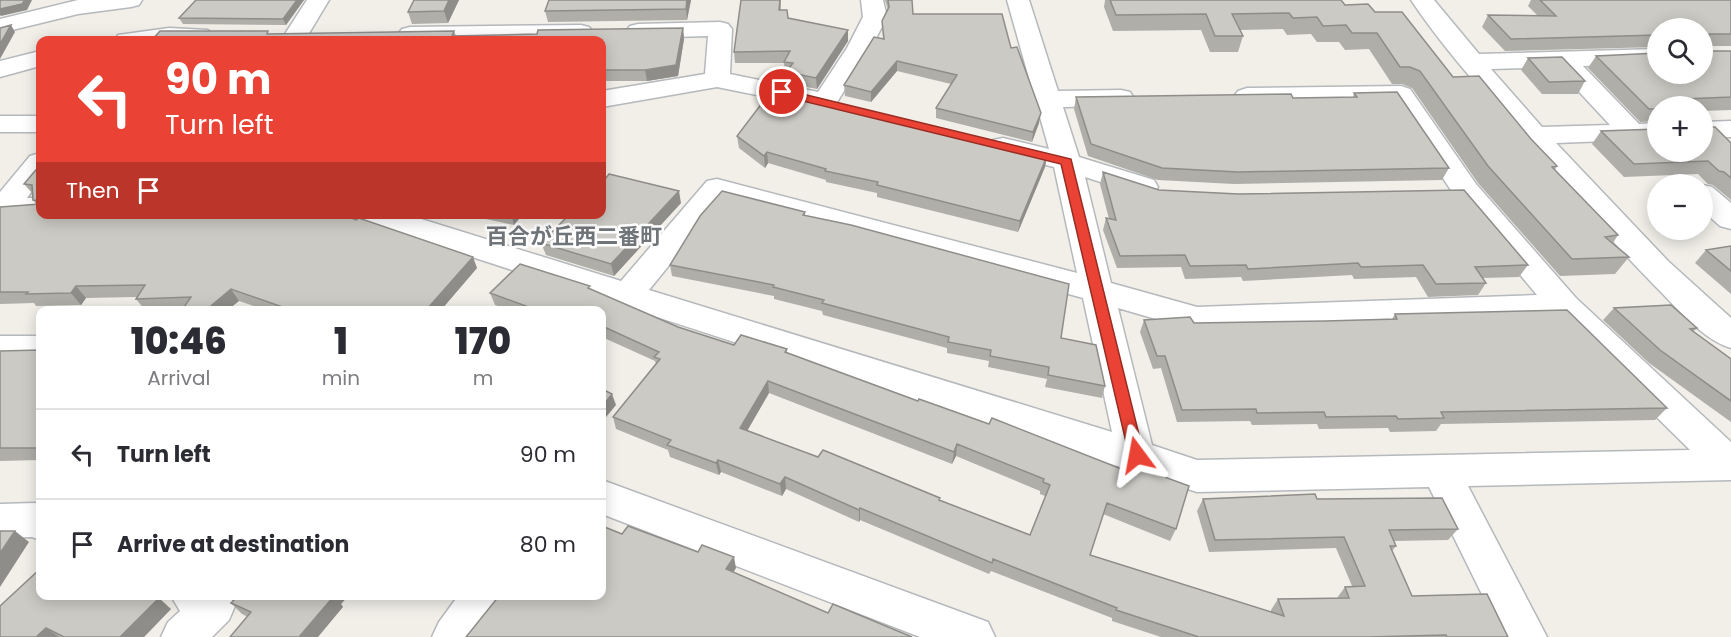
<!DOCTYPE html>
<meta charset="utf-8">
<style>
:root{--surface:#fff;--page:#f2f2f3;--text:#2b2b33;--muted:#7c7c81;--line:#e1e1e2}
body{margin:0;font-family:Poppins,"Noto Sans JP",sans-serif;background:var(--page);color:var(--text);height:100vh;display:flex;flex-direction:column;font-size:22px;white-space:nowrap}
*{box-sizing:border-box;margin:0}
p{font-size:20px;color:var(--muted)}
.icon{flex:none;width:33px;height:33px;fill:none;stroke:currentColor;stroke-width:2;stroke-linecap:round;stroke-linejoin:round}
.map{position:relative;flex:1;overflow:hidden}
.drawer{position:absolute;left:36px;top:306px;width:570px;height:294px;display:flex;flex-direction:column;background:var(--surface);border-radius:12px;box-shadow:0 3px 15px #0003}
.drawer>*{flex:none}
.top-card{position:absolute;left:36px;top:36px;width:570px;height:183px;border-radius:12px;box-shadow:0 3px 15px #0003;background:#ea4335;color:#fff;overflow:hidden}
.tools{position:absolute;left:1647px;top:18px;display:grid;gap:12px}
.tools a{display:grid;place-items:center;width:66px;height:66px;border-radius:50%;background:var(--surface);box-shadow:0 3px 15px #0003;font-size:30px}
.pin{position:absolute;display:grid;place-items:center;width:51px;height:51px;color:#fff;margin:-26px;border:3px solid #fff;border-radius:50%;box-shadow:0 2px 6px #0007}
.me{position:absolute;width:66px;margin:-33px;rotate:347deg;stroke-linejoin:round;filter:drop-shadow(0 0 4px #0008)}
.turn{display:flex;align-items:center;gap:21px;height:126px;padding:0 30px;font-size:27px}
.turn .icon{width:78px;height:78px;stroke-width:2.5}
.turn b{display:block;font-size:42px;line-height:51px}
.then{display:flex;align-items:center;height:57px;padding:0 30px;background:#0003;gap:12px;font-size:22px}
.eta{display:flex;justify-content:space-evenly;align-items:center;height:102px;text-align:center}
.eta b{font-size:36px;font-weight:800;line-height:42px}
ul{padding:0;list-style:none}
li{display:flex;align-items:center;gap:18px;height:90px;padding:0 30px;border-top:2px solid var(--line)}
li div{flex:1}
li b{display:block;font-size:22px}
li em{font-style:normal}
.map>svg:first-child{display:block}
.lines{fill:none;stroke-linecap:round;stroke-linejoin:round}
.minor-casing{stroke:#b5b8bc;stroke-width:3}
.minor{fill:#fff;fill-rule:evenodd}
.wall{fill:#afaea9;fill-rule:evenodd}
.shaded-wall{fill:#8f8d8a}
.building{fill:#cccac5;stroke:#8f8d8a;stroke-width:1.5;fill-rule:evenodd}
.route{fill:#ea4335;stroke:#982c22;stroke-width:1.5}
.labels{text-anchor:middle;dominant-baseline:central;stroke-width:5;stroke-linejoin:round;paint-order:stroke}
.quarter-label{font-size:22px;font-weight:bold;fill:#70757a;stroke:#fff}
</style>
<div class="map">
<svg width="1731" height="637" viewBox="0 0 1731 637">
<rect width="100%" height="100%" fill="#f1efe8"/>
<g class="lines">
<g class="minor-casing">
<path id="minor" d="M78 0H142L139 5 131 7 78 14 0 33V19Z
M307 0H329L305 40H281Z
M861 0H883L887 17 871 48 834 107 825 109 717 87 602 107V91L705 74 708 36 638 38 630 36 626 31 630 26 638 24 720 22 728 24 732 29 730 74 818 92 847 48 863 17Z
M1007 0H1029L1058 91 1121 90 1130 92 1134 98 1130 104 1121 106 1063 107 1079 157 1154 180 1158 187 1154 194 1144 196 1085 177 1111 283 1197 307 1537 295 1456 198 1393 102 1247 104 1238 101 1234 96 1238 91 1247 88 1401 86 1410 89 1476 184 1576 298 1731 442V480L1468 486 1547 637H1503L1429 487 1197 492 361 221 356 214H405L621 281 707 181 717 179 1077 273 1054 167 993 152 989 146 993 140 1003 138 1049 149ZM723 199 1083 298 1112 432 649 290ZM1118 308 1197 331 1556 318 1690 450 1197 460 1152 445Z
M1411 0H1434L1479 54 1658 49V63L1583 66 1639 124 1658 123V139L1556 143 1668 261 1731 318V348C1703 340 1678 309 1657 288 1604 234 1554 175 1505 118 1472 79 1439 42 1411 0ZM1556 67 1610 125 1542 127 1491 69Z
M581 25 589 27 593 32 589 37 581 39 407 40 402 39 398 34 402 29 410 27Z
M169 28 208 30 212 35 207 40H115L118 35Z
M40 51V66L0 77V61Z
M0 116H40V132H0Z
M1731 121V137L1702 138V122Z
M40 153V180L27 198H40V214H48L0 217V192L30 156Z
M1702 185 1712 187 1731 203V229L1720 226 1702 210Z
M0 336H40V362H0Z
M602 480 988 622 995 637H920L602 514Z
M35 503 40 505V540L32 537 0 538V504Z
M171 596H230L235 606 229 620 212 637H161L168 622 180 611Z
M458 596H504L498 610 479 637H432L439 622Z"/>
</g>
<use href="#minor" class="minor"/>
</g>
<path class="wall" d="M196 0H304L286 25 183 24 179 18Z
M414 0H459L448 23 412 24 408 12Z
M549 0H691L687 20 548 22 545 11Z
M741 0H781V10L788 18 848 30V41L817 89 786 83 784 63H735L734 52Z
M885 0H912L913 14 1011 48 1039 123 1032 142 936 118V108L951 84 897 71 871 102 845 96 844 85 883 39 882 21 888 10Z
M1105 0H1341L1345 5 1375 12 1453 77 1531 139 1557 166 1555 170 1618 235 1613 243 1629 257 1615 274 1560 276 1478 183 1412 88 1402 84H1392L1369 49 1345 50 1339 42H1317L1311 34 1287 35 1283 29 1240 30 1243 36 1238 52H1210L1201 30 1113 31 1104 7Z
M1531 0H1731V46H1709V51H1731V110L1702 111V106H1658V121L1640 122 1588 68 1596 56 1658 74 1702 28H1658V47L1505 51 1482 27 1488 15H1537L1528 6Z
M683 28 684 39 678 76 647 81H602V40L270 34 454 31 456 36 537 34Z
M1528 58 1585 81 1578 94H1542L1521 70Z
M1354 93 1449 168 1442 180 1234 184 1158 180 1088 156 1074 109 1076 97 1293 98 1353 97Z
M1710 127 1731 143V200L1713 185 1708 184 1698 174 1624 177 1592 144 1601 131Z
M737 136 1047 156 1045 167 1018 232 877 197V193L826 182V180L768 163 765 168 739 148Z
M40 165V214L477 268 441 310H266L239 301 183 309 145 310 136 299 137 297 86 298 81 305 36 306 34 303 0 304V207L36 204 33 200V194L24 184Z
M1103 172 1159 190 1528 265 1519 277 1483 278 1486 283 1478 295 1428 297 1416 277 1354 279 1352 275 1243 281 1241 277 1185 279 1181 267 1117 268 1103 230 1106 218 1109 219 1100 184Z
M681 203 614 276 546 255 541 243Z
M805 212V215L1061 338 1105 386 1102 398 1045 387 1047 379 988 367 989 361 947 353V348L823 315 822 311 774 299V296L672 276 670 265Z
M472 214H523L514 225 472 216Z
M1731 246V294L1695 263 1706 250Z
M590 289 678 327 734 345 787 349V353L1176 529 1170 541 1103 514 1090 555 1271 612V610L1278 599 1337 598 1345 587 1352 586 1336 548 1209 552 1197 511 1203 499H1317L1458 529 1448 540 1394 541 1396 546 1392 551 1412 596 1508 637H1161L1112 621V618L991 571 989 574 860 520 859 522 786 489 782 496 721 472 719 475 670 457 668 450 616 429 613 417 656 364 655 361 602 337V310H509L495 305 490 293ZM769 393 952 464 956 456 1040 491V494L1045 496 1030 535 940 501V498L818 457 747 430Z
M1614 308 1697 328 1693 332 1731 359V422L1649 363 1603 320Z
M1395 314 1667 408 1655 420 1441 424 1436 431 1390 432 1388 428 1319 429 1317 424 1252 425 1250 421 1177 422 1161 368 1153 369 1140 332 1144 320 1194 323 1325 321 1392 319Z
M40 350V460L0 461V351Z
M238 596H348L341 604 343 607 248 617 242 614 231 603Z
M171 609 144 637H0Z"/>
<path class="shaded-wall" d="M25 0H32L27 10 1 16 0 15V9Z
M297 0H304L286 25 283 19Z
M449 0H459L448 23 444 11Z
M687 0H691L687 20 686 9Z
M11 25 15 32 0 59V44Z
M683 28 684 39 678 76 647 81 645 70Z
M848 30V41L817 89 816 78Z
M897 61V71L871 102V92Z
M1041 113 1039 123 1032 142 1033 132Z
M767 152 768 163 765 168 764 156Z
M1047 156 1045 167 1018 232 1020 221Z
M679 191 681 203 614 276 611 264Z
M511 214H523L514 225Z
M473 257 477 268 441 310H428L427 309Z
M76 286 86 298 81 305 71 293Z
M231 289 239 301 228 310H206Z
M768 381 769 393 742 440 740 428Z
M612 394 616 405 602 422V407Z
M957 444 956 456 952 464 954 452Z
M718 460 721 472 719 475 716 463Z
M785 477 786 489 782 496 780 484Z
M860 508V520L859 522V510Z
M15 531 29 542 0 587V553Z
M734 557 736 568 729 580 726 569Z
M332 596H348L341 604 343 607 318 637H299Z
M159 598 171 609 144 637H120Z
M46 628 59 637H36Z"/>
<path class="building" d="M0 0H25L22 4 0 9Z
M196 0H297L283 19 179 18Z
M414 0H449L444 11 408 12Z
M549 0H687L686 9 545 11Z
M741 0H780L779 10H787L788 18 848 30 816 78 786 72 793 63 784 62 790 51 734 52Z
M888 0H912L913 14H1002L1011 48 1017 47 1041 113 1033 132 936 108 957 75 897 61 871 92 844 85 874 37 884 39 882 21 889 7Z
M1110 0H1341L1345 5 1368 4 1375 12H1402L1453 77 1479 76 1531 139 1557 166 1552 167 1618 235 1605 237 1629 257 1572 259 1488 166 1420 71 1410 67H1400L1377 33H1352L1346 25 1323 26 1317 17 1293 18 1289 13 1232 14 1243 36H1215L1206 14 1116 15Z
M1540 0H1731V34H1709V51H1731V97L1685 99 1693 106H1658V109H1649L1596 56 1658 53V74H1702V28H1658V35L1511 39 1488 15 1556 16Z
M11 25 0 44V28Z
M683 28 676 65 645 70H602V40H152L160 31H268L267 34 454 31 452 36 537 34 538 30Z
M1562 57 1585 81 1549 82 1528 58Z
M772 90 823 100 1047 156 1020 221 877 185 878 182 825 171 826 169 767 152 764 156 737 136Z
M1397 92 1449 168 1238 172 1162 168 1091 144 1076 97 1291 94 1293 98 1357 97 1354 93Z
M1702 116 1710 122V127H1715L1731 143V178L1724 172 1719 171 1708 161 1634 164 1601 131 1658 129V152H1702Z
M40 165V214H342L356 220 359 218 473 257 427 309 429 310H307L302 308 299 310H291L231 289 206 310H182L191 297 136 299 145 285 76 286 71 293 26 294 28 292H0V207L40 204V201L33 200 32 185 24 184Z
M1103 172 1159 190 1238 194 1464 190 1528 265 1475 267 1486 283 1436 284 1423 265 1361 267 1358 263 1248 269 1246 265 1190 266 1185 255 1120 256 1106 218 1116 220Z
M609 174 679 191 611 264 541 243 570 214H602V183Z
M722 191 805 212 803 215 851 225 1069 284 1061 338 1096 345 1105 386 1048 375 1049 367 990 356 991 350 948 342 949 337 822 303 824 300 773 287 774 285 670 265 700 216Z
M1731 246V271L1706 250Z
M520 264 590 286 588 288 678 327 734 345 741 335 787 349 785 352 918 401 919 399 989 424 992 418 1129 472 1132 465 1189 486 1176 529 1107 503 1090 555 1284 616 1278 599 1349 598 1345 587 1365 586 1344 537 1215 540 1203 499 1315 494 1317 499 1442 498 1458 529 1389 530 1396 546H1390L1412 596 1487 594 1508 637H1447L1446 635 1368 637H1199L1116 610 1117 608 993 559 992 563 860 508 859 510 785 477 780 484 718 460 716 463 667 445 671 440 613 417 660 359 654 357 659 352 602 326V310H545L541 309 540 310H537L490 293ZM768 381 954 452 957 444 1044 479 1043 482 1050 485 1030 535 939 500 940 498 823 450 818 457 740 428Z
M1671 305 1697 328 1690 329 1731 359V401L1660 350 1614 308Z
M1567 310 1667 408 1441 412 1444 418 1398 419 1396 416 1326 417 1324 412 1257 413 1256 409 1182 410 1165 356H1157L1144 320 1190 317 1194 323 1325 321 1397 319 1395 314Z
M40 350V448H0V351Z
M602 389 612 394 602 407Z
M602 526 622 534 628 526 698 552 702 545 734 557 726 569 828 613 833 604 912 637H466L499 596H602Z
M0 531H15L0 553Z
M40 569V596H153L159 598 120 637H64L46 628 36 637H0V606Z
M238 596H334L299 637H230L251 612 231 603Z"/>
<path class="route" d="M782 89 1071 159 1144 455 1142 459 1137 461 1131 459 1129 455 1061 164 778 95V90Z"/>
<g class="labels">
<g class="quarter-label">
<text x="574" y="236">百合が丘西二番町</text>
</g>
</g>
</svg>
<div class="tools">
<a><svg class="icon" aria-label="search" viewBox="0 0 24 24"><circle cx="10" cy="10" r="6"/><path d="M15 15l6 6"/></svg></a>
<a>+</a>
<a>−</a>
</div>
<div class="pin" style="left:782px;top:92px;background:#d93025"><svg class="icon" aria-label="arrive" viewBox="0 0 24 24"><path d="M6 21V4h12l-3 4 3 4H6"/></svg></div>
<svg class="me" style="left:1137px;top:455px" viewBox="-20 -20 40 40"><path d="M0-17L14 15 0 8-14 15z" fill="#ea4335" stroke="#fff" stroke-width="4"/></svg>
<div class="top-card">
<div class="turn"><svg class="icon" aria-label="left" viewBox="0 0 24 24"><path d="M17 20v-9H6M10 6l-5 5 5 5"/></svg><div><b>90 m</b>Turn left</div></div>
<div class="then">Then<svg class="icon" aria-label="arrive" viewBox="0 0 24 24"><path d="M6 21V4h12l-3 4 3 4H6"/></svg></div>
</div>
<section class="drawer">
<div class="eta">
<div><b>10:46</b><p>Arrival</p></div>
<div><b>1</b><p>min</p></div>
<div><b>170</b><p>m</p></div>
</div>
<ul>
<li><svg class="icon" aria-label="left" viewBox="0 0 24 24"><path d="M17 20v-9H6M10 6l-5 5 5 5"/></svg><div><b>Turn left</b></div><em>90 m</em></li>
<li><svg class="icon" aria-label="arrive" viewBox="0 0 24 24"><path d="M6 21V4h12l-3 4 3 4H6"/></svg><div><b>Arrive at destination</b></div><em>80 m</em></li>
</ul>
</section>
</div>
